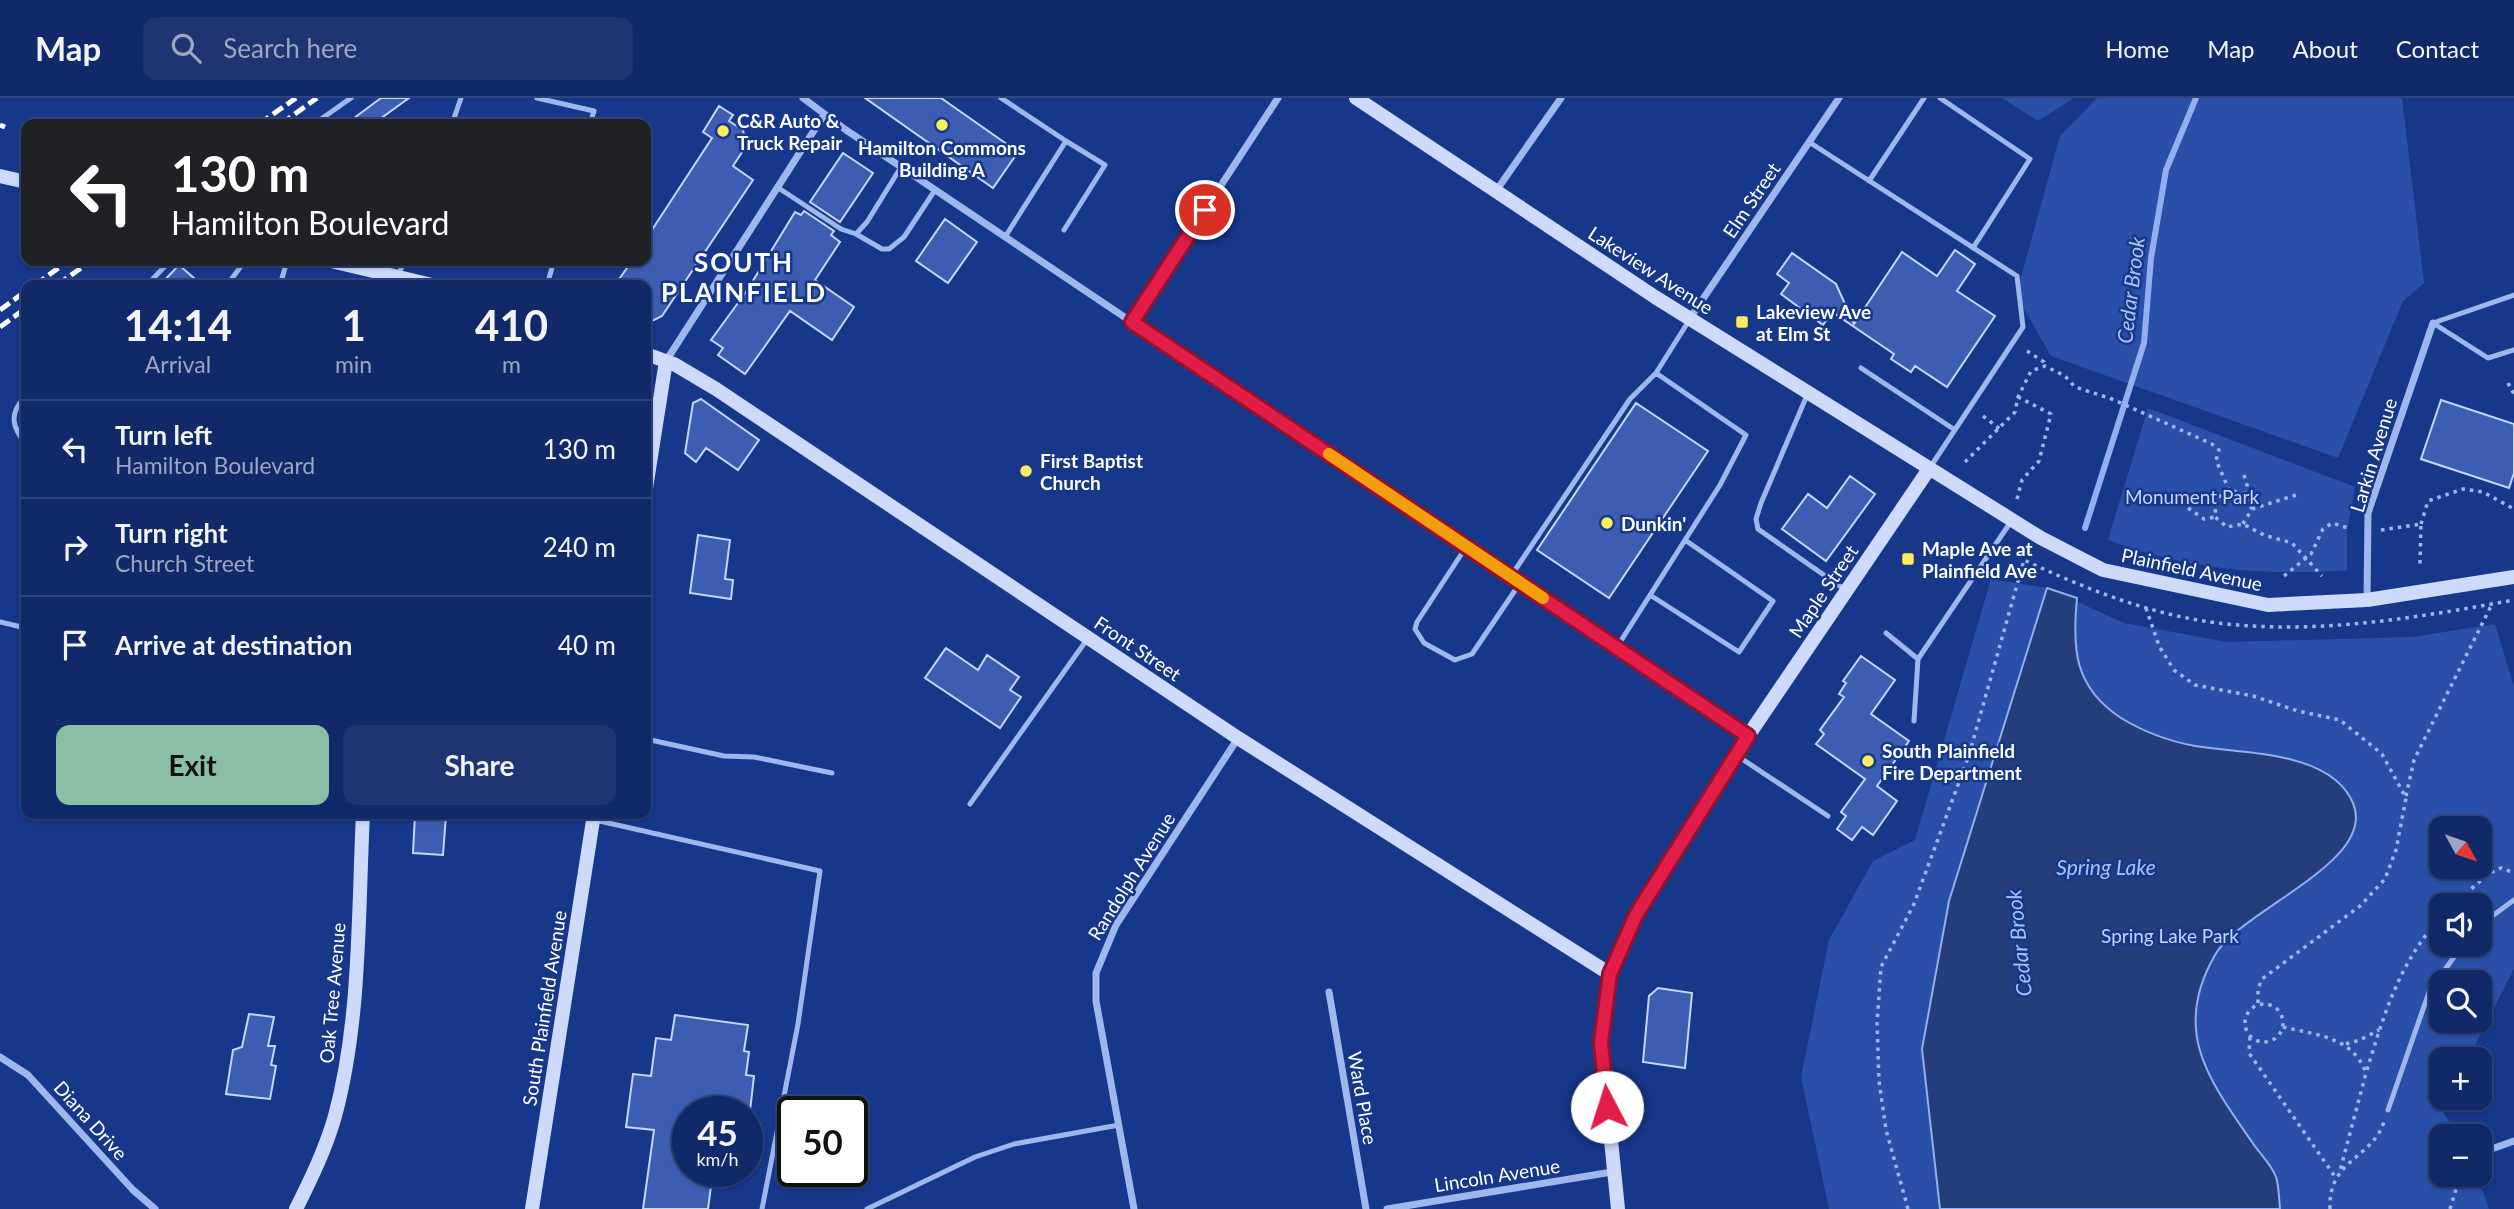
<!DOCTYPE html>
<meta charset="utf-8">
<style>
:root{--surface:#112968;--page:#1e3571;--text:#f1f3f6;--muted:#9ca6c0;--line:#30457c;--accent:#8abfa5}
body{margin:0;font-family:Lato,sans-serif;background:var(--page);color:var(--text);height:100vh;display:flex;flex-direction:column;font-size:26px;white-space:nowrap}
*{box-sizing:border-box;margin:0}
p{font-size:23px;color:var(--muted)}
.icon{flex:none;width:38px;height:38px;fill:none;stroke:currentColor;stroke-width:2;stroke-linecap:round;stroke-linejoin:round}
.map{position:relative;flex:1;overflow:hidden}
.details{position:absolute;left:21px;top:182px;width:630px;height:539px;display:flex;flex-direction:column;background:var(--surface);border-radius:14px;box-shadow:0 2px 5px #0004,0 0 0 2px var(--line)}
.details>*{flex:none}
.banner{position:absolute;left:21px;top:21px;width:630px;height:147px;border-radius:14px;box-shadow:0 2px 5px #0004,0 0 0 2px var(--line);background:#202124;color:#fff;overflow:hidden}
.needle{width:46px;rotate:130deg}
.buttons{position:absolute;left:2429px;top:718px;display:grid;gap:14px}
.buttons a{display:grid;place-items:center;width:63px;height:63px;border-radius:14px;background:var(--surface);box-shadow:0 2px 5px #0004,0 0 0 2px var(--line);font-size:35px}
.speed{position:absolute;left:672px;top:998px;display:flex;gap:14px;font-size:35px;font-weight:700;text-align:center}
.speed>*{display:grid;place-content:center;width:91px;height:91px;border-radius:50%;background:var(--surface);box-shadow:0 2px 5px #0004,0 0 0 2px var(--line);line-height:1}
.speed small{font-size:18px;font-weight:400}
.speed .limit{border:4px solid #111;border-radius:10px;background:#fff;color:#111}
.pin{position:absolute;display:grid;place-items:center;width:60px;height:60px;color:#fff;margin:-30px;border:4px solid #fff;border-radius:50%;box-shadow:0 2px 7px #0007}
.me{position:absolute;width:77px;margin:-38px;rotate:355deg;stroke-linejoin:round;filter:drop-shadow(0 0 5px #0008)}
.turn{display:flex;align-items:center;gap:24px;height:147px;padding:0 35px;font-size:32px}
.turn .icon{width:91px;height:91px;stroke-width:2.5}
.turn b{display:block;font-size:49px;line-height:60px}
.eta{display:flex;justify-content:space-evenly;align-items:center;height:119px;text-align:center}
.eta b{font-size:42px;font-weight:700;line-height:49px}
.primary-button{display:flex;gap:14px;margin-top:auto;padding:14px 35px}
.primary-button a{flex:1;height:80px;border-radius:14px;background:var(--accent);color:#111;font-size:28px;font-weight:700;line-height:80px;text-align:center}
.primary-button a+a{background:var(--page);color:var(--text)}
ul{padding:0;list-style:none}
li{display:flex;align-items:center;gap:21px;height:98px;padding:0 35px;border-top:2px solid var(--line)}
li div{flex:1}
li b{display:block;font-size:26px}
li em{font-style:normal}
header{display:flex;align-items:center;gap:42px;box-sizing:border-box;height:98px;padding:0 35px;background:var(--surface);border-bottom:2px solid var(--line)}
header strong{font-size:33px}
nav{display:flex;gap:38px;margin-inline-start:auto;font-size:24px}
.search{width:490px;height:63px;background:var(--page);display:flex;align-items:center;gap:18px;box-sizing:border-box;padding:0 24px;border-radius:14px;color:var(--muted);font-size:26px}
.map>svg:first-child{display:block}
.green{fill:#2a4fa9;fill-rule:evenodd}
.water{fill:#253d7b;stroke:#93aff1;stroke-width:2}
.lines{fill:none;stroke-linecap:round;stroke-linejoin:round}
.stream{stroke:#93aff1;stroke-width:6}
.building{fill:#3c5db2;stroke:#c6d5fa;stroke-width:2}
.path{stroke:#a0b7ee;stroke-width:3.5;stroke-dasharray:3.5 5;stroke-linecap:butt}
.lane{stroke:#a0b7ee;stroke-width:5}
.street{stroke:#a0b7ee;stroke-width:7}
.secondary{stroke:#cedafa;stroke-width:14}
.rail{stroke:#fff;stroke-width:5;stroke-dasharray:12 5;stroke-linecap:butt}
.route-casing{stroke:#92132f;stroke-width:18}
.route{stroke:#e11d48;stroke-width:12}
.slow{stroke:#f59e0b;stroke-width:12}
.poi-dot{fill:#ffeb5d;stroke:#17378a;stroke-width:2.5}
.labels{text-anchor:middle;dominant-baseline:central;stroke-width:5;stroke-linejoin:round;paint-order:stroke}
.poi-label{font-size:19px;font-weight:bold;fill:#fff;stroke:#17378a;text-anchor:start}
.street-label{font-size:19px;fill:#fff;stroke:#17378a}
.park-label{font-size:19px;fill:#c6d5fa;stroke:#17378a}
.water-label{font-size:21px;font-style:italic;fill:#acc2f5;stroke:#17378a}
.district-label{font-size:26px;font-weight:bold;letter-spacing:2px;fill:#fff;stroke:#17378a}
</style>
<header>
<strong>Map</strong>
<div class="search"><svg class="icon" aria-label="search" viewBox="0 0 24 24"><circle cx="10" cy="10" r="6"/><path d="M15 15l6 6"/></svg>Search here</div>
<nav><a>Home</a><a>Map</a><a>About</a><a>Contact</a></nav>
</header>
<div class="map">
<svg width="2514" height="1111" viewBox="0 0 2514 1111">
<rect width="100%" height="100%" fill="#17378a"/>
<path class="green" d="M2002 0H2074L2038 23Z
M2097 0H2402L2424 185 2403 203 2338 360 2051 258 2016 197 2060 38Z
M2148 310 2355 389 2347 433V472C2262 478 2188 472 2108 442Z
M1991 481 2047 490 2124 525 2227 544 2413 539 2495 526 2514 589V871L2468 961H2441V999H2448L2442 1012 2458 1038H2441V1076H2477L2489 1111H1829L1801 979 1829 842 1873 763 1915 742ZM2441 730H2480V768H2441ZM2441 807H2480V845H2441ZM2441 884H2480V922H2441Z"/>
<path class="water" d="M2047 490 2077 500C2072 551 2074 589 2121 620 2144 634 2168 643 2195 648 2242 656 2330 652 2353 705 2378 764 2240 812 2215 857 2171 933 2209 982 2252 1044 2259 1055 2272 1067 2276 1079 2279 1088 2279 1101 2280 1111H1940L1922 951 1949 803Z"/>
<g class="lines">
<path class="stream" d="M2085 430 2144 245 2151 160 2166 72 2196 0"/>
</g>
<path class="building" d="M381 0H409L373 26H346Z
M865 0H941L1018 54 993 90Z
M719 8 733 17 729 23 743 32 746 48 733 68 753 82 662 218 646 226V187H615L632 163H646V141L712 40 703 34Z
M843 55 873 75 840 124 810 104Z
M804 113 834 133 831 137 840 144 815 182 854 209 832 242 790 213 745 276 718 257 723 250 711 242 746 194 795 114 801 117Z
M945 121 977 144 948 185 916 163Z
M1955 152 1975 166 1957 193 1995 218 1947 289 1915 268 1911 274 1891 261 1894 256 1832 214 1823 227 1781 196 1789 185 1777 176 1792 155 1836 186 1854 226 1902 154 1937 178Z
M179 167 202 187H160Z
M701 301 759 342 738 372 706 350 696 364 685 355 693 305Z
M2441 302 2514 326V375L2509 390 2421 361Z
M1636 305 1708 353 1609 500 1537 452Z
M1850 378 1875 396 1826 463 1782 431 1808 396 1827 410Z
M698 437 730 442 725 481 733 482 731 501 690 495Z
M946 550 978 572 987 557 1019 579 1010 592 1021 599 1000 630 925 580Z
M1861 558 1895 582 1871 616 1909 643 1877 688 1897 703 1873 737 1862 729 1852 742 1837 731 1846 718 1841 714 1865 681 1816 646 1824 636 1820 632 1844 599 1839 596 1846 585 1843 583Z
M415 716 446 717 443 757 413 755Z
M1658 890 1692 895 1685 970 1643 964 1649 898Z
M249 916 274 919 268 948H275L271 967 276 968 270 1001 226 996 233 952 242 949Z
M675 917 748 927 744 953 749 954 746 977 754 978 750 1013H688V1073H713L708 1111H643L654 1032 626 1029 633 976 651 978 656 940 671 942Z"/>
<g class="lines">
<path class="path" d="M2027 253 2044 264 2045 268
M2508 285 2514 296
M1983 318 2000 331
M1965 364 2015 314 2018 299 2031 273 2045 268 2065 278 2075 289 2112 301 2212 346 2219 352 2216 362 2229 392
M2244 377 2247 387 2245 396
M2017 401 2022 382 2039 363 2051 316 2018 299
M2188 410 2204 421 2215 419
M2252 411 2296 397
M2243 426 2252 411 2245 396 2229 392 2216 401 2215 419 2227 429 2243 426 2264 437 2292 445 2322 478
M2421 426 2428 403 2463 391 2483 394 2514 411
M2381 432 2421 426 2420 466
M2284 478 2311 456 2323 431 2332 425 2348 430
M2146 510 2159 548 2174 572 2195 587 2253 598 2298 613 2340 622 2382 656 2406 700 2396 752 2385 781 2360 808 2262 881 2258 891V907
M2406 698 2414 662 2492 506
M2452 807 2490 775 2501 770 2514 775
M2245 925a19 19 0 1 1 38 0a19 19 0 1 1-38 0Z
M2283 929C2317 937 2353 939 2366 975L2340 1073
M2250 939 2249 955 2336 1080
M2346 946 2360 942 2379 932
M2367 972C2384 916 2400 863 2441 819
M1908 1111 1886 1032 1879 983 1877 925 1881 869 1914 806 1969 657 2024 462C2088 492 2156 519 2227 526 2323 536 2421 519 2514 502
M2330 1111C2328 1061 2371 1062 2384 1024
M2450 1111 2457 1088 2454 1076"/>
<path class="lane" d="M537 0 594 13 590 26
M1001 0 1066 43 1005 139
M1940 0 2030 61 1973 150
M314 26 351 0
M452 26 461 0
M1809 44 2017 178 2023 229 1931 368
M1869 83 1924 0
M777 89 841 131 856 136 867 124 901 69
M1064 132 1105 67 1066 43
M856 136 882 151H889L904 139 935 92
M399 176 404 163
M147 187 170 163
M227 187 245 163
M280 187 287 163
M547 187 554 163
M2514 197 2433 225 2488 260 2514 252
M1861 270 1955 332
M1808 295 1761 405 1756 421 1758 431 1844 491
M26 298C9 315 11 328 26 346
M1466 449 1417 524 1415 531 1424 545 1455 562 1472 556 1520 485
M1511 478 1630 301 1656 275
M1650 497 1739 554 1773 503 1685 442
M0 524 26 530
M1886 535 1918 561 2012 422
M1617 549 1720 387 1746 337 1656 275 1690 221
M1914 623 1918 561
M646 641 724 658 754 659 832 675
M1736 657 1828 718
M970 706 1088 540
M595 722 820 773 798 926 762 1111
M2480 827 2514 802
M2388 1012 2429 894 2464 845
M867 1111 975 1059 1014 1046 1119 1027"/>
<path class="street" d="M803 0 846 32 1748 638
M1496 93 1561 0
M1690 220 1839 0
M1132 224 1278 0
M666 263 824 17
M2367 502 2368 415 2433 225
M1329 894 1366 1111
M0 959 28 977 133 1092 155 1111
M2480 1055 2514 1043
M1134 1111 1096 903V875L1116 827 1238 640
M1387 1111 1612 1074"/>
<path class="secondary" d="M1356 0 1655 199 2041 440 2103 472 2268 507 2367 502 2514 479
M0 78 26 84
M331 163 432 187
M646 256 674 266 716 291 1238 640 1610 876
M646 390 666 263
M296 1111C311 1081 326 1050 335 1018 361 922 358 814 363 716
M532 1111 594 716
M1618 1111 1601 944 1610 876 1636 817 1748 638 1929 371"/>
<path class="rail" d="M259 26 296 0
M281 26 317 0
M0 27 5 29
M35 187 68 163
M57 187 91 163
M0 212 26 193
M0 229 26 210"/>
</g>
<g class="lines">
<g class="route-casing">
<path id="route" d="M1205 112 1132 224 1748 638 1636 817 1610 876 1601 944 1607 1009"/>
</g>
<use href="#route" class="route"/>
<path class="slow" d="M1329 356 1543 500"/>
</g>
<g class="poi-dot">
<circle cx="942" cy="27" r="7"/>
<circle cx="723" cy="33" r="7"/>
<rect x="1735" y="217" width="14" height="14" rx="3.5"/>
<circle cx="1026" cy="373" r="7"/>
<circle cx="1607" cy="425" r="7"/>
<rect x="1901" y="454" width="14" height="14" rx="3.5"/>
<circle cx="1868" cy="663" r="7"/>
</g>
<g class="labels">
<g class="poi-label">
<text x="737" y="22">C&amp;R Auto &amp;<tspan x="737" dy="22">Truck Repair</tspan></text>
<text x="942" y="49" text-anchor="middle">Hamilton Commons<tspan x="942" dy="22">Building A</tspan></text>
<text x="1756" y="213">Lakeview Ave<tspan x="1756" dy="22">at Elm St</tspan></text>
<text x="1040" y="362">First Baptist<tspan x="1040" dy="22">Church</tspan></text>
<text x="1621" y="425">Dunkin'</text>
<text x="1922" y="450">Maple Ave at<tspan x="1922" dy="22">Plainfield Ave</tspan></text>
<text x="1882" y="652">South Plainfield<tspan x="1882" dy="22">Fire Department</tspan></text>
</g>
<g class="street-label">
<text transform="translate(1751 102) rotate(-56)">Elm Street</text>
<text transform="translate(1651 172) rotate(33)">Lakeview Avenue</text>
<text transform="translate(2373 357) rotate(-73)">Larkin Avenue</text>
<text transform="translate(2192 471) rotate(12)">Plainfield Avenue</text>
<text transform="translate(1823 493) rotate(-56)">Maple Street</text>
<text transform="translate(1138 550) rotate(34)">Front Street</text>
<text transform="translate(1131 778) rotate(-58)">Randolph Avenue</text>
<text transform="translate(332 895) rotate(-85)">Oak Tree Avenue</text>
<text transform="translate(544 910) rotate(-81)">South Plainfield Avenue</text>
<text transform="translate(1363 1000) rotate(80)">Ward Place</text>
<text transform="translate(91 1022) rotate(48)">Diana Drive</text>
<text transform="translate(1497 1077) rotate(-9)">Lincoln Avenue</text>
</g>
<g class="park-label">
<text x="2192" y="398">Monument Park</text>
<text x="2170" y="837">Spring Lake Park</text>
</g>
<g class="water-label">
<text transform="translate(2130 192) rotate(-83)">Cedar Brook</text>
<text x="2106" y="768">Spring Lake</text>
<text transform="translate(2018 845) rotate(-96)">Cedar Brook</text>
</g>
<g class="district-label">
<text x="744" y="164">SOUTH<tspan x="744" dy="30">PLAINFIELD</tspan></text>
</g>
</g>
</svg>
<div class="buttons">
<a><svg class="needle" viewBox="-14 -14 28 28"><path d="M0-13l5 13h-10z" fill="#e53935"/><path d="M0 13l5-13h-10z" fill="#9ca6c0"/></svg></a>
<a><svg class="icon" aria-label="sound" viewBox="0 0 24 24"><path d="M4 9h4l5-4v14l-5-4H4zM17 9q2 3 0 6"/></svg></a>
<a><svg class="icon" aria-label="search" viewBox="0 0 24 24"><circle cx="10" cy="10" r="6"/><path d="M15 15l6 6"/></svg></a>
<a>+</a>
<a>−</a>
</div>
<div class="speed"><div>45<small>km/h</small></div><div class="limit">50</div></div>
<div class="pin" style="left:1205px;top:112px;background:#d93025"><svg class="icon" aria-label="arrive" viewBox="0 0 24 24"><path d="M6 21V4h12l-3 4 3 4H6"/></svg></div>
<svg class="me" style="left:1607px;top:1009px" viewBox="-20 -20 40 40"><circle r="19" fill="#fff"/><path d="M0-13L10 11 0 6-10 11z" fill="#e11d48"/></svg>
<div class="banner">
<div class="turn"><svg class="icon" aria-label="left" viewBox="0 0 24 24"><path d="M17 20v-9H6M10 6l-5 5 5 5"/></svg><div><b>130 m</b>Hamilton Boulevard</div></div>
</div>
<section class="details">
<div class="eta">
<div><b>14:14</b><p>Arrival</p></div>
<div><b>1</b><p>min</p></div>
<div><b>410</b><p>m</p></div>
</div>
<ul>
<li><svg class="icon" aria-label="left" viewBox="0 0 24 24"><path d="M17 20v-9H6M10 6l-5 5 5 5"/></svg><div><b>Turn left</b><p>Hamilton Boulevard</p></div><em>130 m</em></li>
<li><svg class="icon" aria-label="right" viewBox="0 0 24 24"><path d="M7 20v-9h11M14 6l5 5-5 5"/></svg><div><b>Turn right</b><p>Church Street</p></div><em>240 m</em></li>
<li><svg class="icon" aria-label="arrive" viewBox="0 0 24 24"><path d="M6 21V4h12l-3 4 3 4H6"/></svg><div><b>Arrive at destination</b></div><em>40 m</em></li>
</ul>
<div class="primary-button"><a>Exit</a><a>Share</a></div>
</section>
</div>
